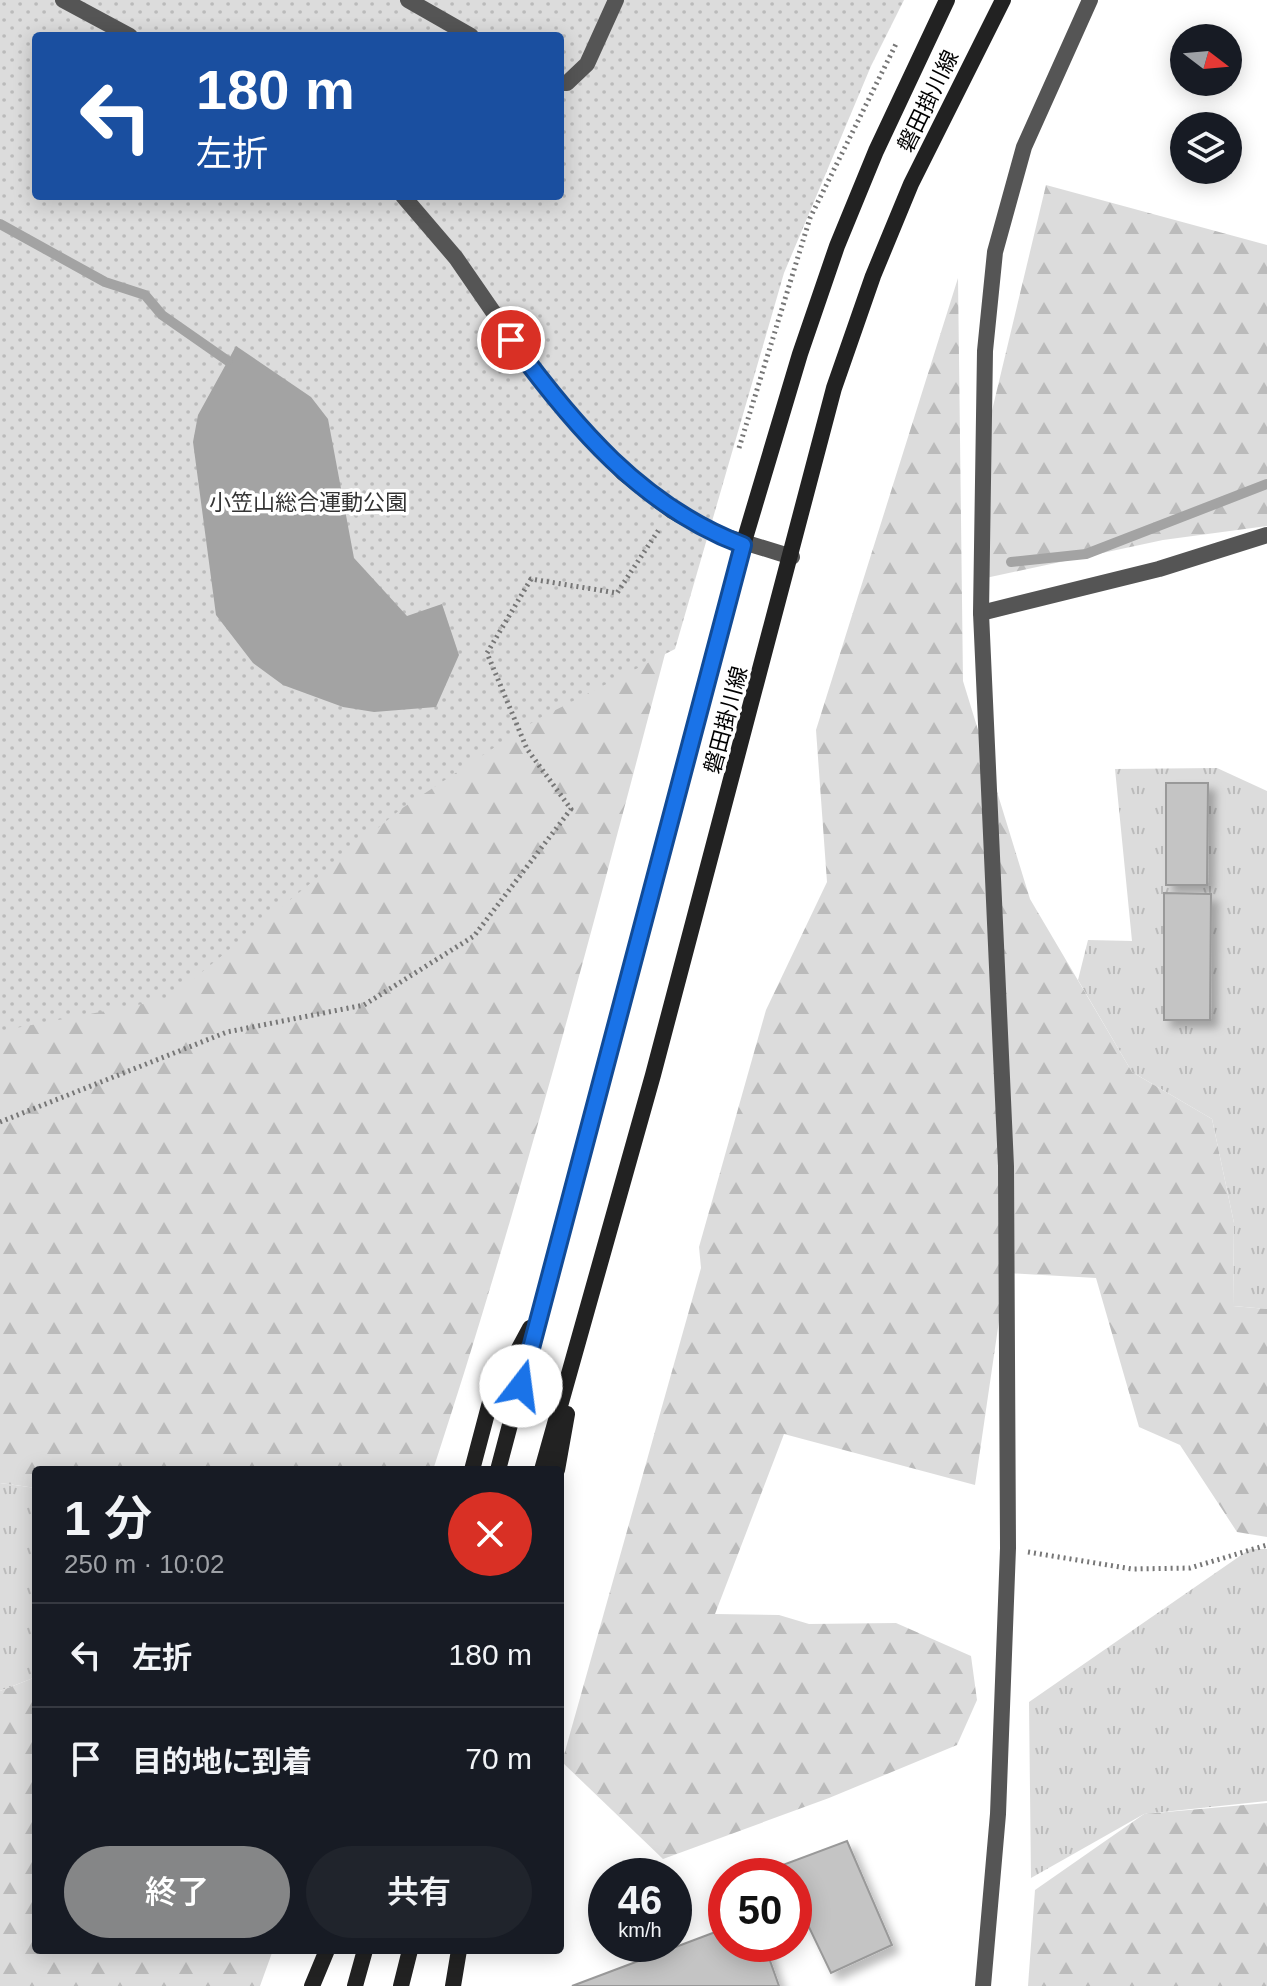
<!DOCTYPE html>
<html lang="ja">
<meta charset="utf-8">
<style>
:root{--surface:#171b24;--page:#20242c;--text:#f1f3f6;--muted:#9ea1a6;--line:#363941;--accent:#858687}
body{margin:0;font-family:Helvetica,"Noto Sans JP",sans-serif;background:var(--page);color:var(--text);height:100vh;display:flex;flex-direction:column;font-size:30px;white-space:nowrap}
*{box-sizing:border-box;margin:0}
p{font-size:26px;color:var(--muted)}
.icon{flex:none;width:44px;height:44px;fill:none;stroke:currentColor;stroke-width:2;stroke-linecap:round;stroke-linejoin:round}
.map{position:relative;flex:1;overflow:hidden}
.side{position:absolute;left:32px;top:1466px;width:532px;height:488px;display:flex;flex-direction:column;background:var(--surface);border-radius:8px;box-shadow:0 4px 20px #0003}
.side>*{flex:none}
.top-card{position:absolute;left:32px;top:32px;width:532px;height:168px;border-radius:8px;box-shadow:0 4px 20px #0003;background:#1a4fa0;color:#fff;overflow:hidden}
.needle{width:52px;rotate:106deg}
.controls{position:absolute;left:1170px;top:24px;display:grid;gap:16px}
.controls a{display:grid;place-items:center;width:72px;height:72px;border-radius:50%;background:var(--surface);box-shadow:0 4px 20px #0003;font-size:40px}
.speed{position:absolute;left:588px;top:1858px;display:flex;gap:16px;font-size:40px;font-weight:700;text-align:center}
.speed>*{display:grid;place-content:center;width:104px;height:104px;border-radius:50%;background:var(--surface);box-shadow:0 4px 20px #0003;line-height:1}
.speed small{font-size:20px;font-weight:400}
.speed .limit{border:12px solid #d22;background:#fff;color:#111}
.pin{position:absolute;display:grid;place-items:center;width:68px;height:68px;color:#fff;margin:-34px;border:4px solid #fff;border-radius:50%;box-shadow:0 2px 8px #0007}
.me{position:absolute;width:88px;margin:-44px;rotate:15deg;stroke-linejoin:round;filter:drop-shadow(0 0 6px #0008)}
.turn{display:flex;align-items:center;gap:28px;height:168px;padding:0 32px;font-size:36px}
.turn .icon{width:104px;height:104px;stroke-width:2.5}
.turn b{display:block;font-size:56px;line-height:68px}
.round{display:grid;place-items:center;flex:none;width:84px;height:84px;border-radius:42px;background:var(--page)}
.headline{display:flex;align-items:center;justify-content:space-between;height:136px;padding:0 32px}
h1{font-size:48px;font-weight:600;line-height:60px}
.action{display:flex;gap:16px;margin-top:auto;padding:16px 32px}
.action a{flex:1;height:92px;border-radius:48px;background:var(--accent);color:#fff;font-size:32px;font-weight:600;line-height:92px;text-align:center}
.action a+a{background:var(--page);color:var(--text)}
ul{padding:0;list-style:none}
li{display:flex;align-items:center;gap:24px;height:104px;padding:0 32px;border-top:2px solid var(--line)}
li div{flex:1}
li b{display:block;font-size:30px}
li em{font-style:normal}
.map>svg:first-child{display:block}
.grass{fill:url(#grass-tufts)}
.forest{fill:url(#forest-firs)}
.park{fill:url(#park-dots);fill-rule:evenodd}
.water{fill:#a3a3a3}
.lines{fill:none;stroke-linecap:round;stroke-linejoin:round}
.stream{stroke:#a3a3a3;stroke-width:10}
.building{fill:#c4c4c4;stroke:#999;stroke-width:2;filter:url(#shadow)}
.path{stroke:#777;stroke-width:5;stroke-dasharray:2 4;stroke-linecap:butt}
.service{stroke:#555;stroke-width:16}
.minor{stroke:#555;stroke-width:16}
.tertiary{stroke:#555;stroke-width:16}
.secondary{stroke:#222;stroke-width:16}
.route-casing{stroke:#114b97;stroke-width:20}
.route{stroke:#1a73e8;stroke-width:14}
.labels{text-anchor:middle;dominant-baseline:central;stroke-width:7;stroke-linejoin:round;paint-order:stroke}
.street-label{font-size:22px;fill:#000;stroke:#fff}
.park-label{font-size:22px;fill:#333;stroke:#fff}
</style>
<div class="map">
<svg width="1267" height="1986" viewBox="0 0 1267 1986">
<defs>
<pattern id="grass-tufts" width="24" height="20" patternUnits="userSpaceOnUse" patternTransform="scale(2)"><rect width="24" height="20" fill="#dcdcdc"/><path d="M3 7l-1-3M5 7V3M7 7l1-3M15 17l-1-3M17 17v-4M19 17l1-3" fill="none" stroke="#bbb"/></pattern>
<pattern id="forest-firs" width="22" height="20" patternUnits="userSpaceOnUse" patternTransform="scale(2)"><rect width="22" height="20" fill="#dcdcdc"/><path d="M5 1l3.5 6h-7zM16 11l3.5 6h-7z" fill="#bbb"/></pattern>
<pattern id="park-dots" width="8" height="8" patternUnits="userSpaceOnUse" patternTransform="scale(2)"><rect width="8" height="8" fill="#dcdcdc"/><path d="M2 2h.1M6 6h.1" fill="none" stroke="#bbb" stroke-width="1.8" stroke-linecap="round"/></pattern>
<filter id="shadow"><feDropShadow dx="7" dy="7" stdDeviation="4" flood-color="#0004"/></filter>
</defs>
<rect width="100%" height="100%" fill="#fff"/>
<path class="grass" d="M1217 768 1267 791V1309L1233 1306 1234 1223 1212 1119 1132 1072 1078 980 1088 940 1132 941 1115 769Z
M0 1483 36 1488V1677L0 1691Z
M1250 1549H1267V1801L1144 1814 1031 1878 1029 1702Z"/>
<path class="forest" d="M0 16 36 196 679 601C602 892 527 1183 433 1470H36V1488L0 1483Z
M1046 185 1267 245V526L1163 540 981 579 984 444Z
M958 278 963 681 1030 899 1132 1072 1212 1119 1234 1223 1233 1306 1267 1309V1537L1237 1532 1180 1445 1139 1427 1096 1278 1006 1273 975 1485 784 1434 715 1614 779 1615 809 1624 896 1623 971 1656 977 1700 957 1745 829 1798 663 1859 562 1762 701 1268 699 1247 766 1010 827 882 816 730Z
M36 1677V1950H273L260 1986H0V1691Z
M1267 1803V1986H1028L1035 1890 1144 1814Z"/>
<path class="park" d="M0 0H904L871 66 784 273 675 649 536 720 401 809 169 999 0 1031ZM36 36H560V196H36Z"/>
<path class="water" d="M236 346 311 397 328 419 354 558 407 616 442 604 459 655 436 707 374 712 343 707 283 685 253 663 216 615 193 442 198 415Z"/>
<g class="lines">
<path class="stream" d="M0 224 105 282 145 295 162 315 228 361
M1011 562 1086 554 1267 484"/>
</g>
<path class="building" d="M1166 783H1208L1207 885H1166Z
M1164 893 1211 894 1210 1020H1164Z
M847 1841 892 1945 831 1973 794 1896V1876H785L780 1866Z
M726 1928V1944H764L779 1986H572Z"/>
<g class="lines">
<path class="path" d="M739 448 810 218 896 44
M0 1122 227 1032 364 1005 474 936 571 809 527 749 487 653 531 579 617 593 660 528
M1028 1552 1132 1569 1190 1568 1267 1545"/>
<path class="service" d="M63 0 130 36
M408 0 471 36
M560 83H567L587 64 616 0
M403 196 456 258 540 380 623 473 672 511 711 532 792 557"/>
<path class="minor" d="M981 613 1159 569 1267 535"/>
<path class="tertiary" d="M983 1986 998 1814 1008 1548 1006 1166 981 613 985 351 995 252 1024 147 1090 0"/>
<path class="secondary" d="M472 1470 490 1402 530 1328
M498 1470 743 545 800 354 837 246 876 151 947 0
M542 1470 653 1075 834 388 873 276 911 184 1003 0
M557 1470 567 1414
M312 1986 327 1950
M355 1986 365 1950
M401 1986 410 1950
M453 1986 459 1950"/>
</g>
<g class="lines">
<g class="route-casing">
<path id="route" d="M511 340C573 425 642 507 743 545L521 1386"/>
</g>
<use href="#route" class="route"/>
</g>
<g class="labels">
<g class="street-label">
<text transform="translate(928 101) rotate(-64)">磐田掛川線</text>
<text transform="translate(726 720) rotate(-75)">磐田掛川線</text>
</g>
<g class="park-label">
<text x="308" y="502">小笠山総合運動公園</text>
</g>
</g>
</svg>
<div class="controls">
<a><svg class="needle" viewBox="-14 -14 28 28"><path d="M0-13l5 13h-10z" fill="#e53935"/><path d="M0 13l5-13h-10z" fill="#9ea1a6"/></svg></a>
<a><svg class="icon" aria-label="layers" viewBox="0 0 24 24"><path d="M12 4l9 5-9 5-9-5zM3 14l9 5 9-5"/></svg></a>
</div>
<div class="speed"><div>46<small>km/h</small></div><div class="limit">50</div></div>
<div class="pin" style="left:511px;top:340px;background:#d93025"><svg class="icon" aria-label="arrive" viewBox="0 0 24 24"><path d="M6 21V4h12l-3 4 3 4H6"/></svg></div>
<svg class="me" style="left:521px;top:1386px" viewBox="-20 -20 40 40"><circle r="19" fill="#fff"/><path d="M0-13L10 11 0 6-10 11z" fill="#1a73e8"/></svg>
<div class="top-card">
<div class="turn"><svg class="icon" aria-label="left" viewBox="0 0 24 24"><path d="M17 20v-9H6M10 6l-5 5 5 5"/></svg><div><b>180 m</b>左折</div></div>
</div>
<section class="side">
<div class="headline"><div><h1>1 分</h1><p>250 m · 10:02</p></div><a class="round" style="background:#d93025;color:#fff"><svg class="icon" aria-label="close" viewBox="0 0 24 24"><path d="M6 6l12 12M18 6L6 18"/></svg></a></div>
<ul>
<li><svg class="icon" aria-label="left" viewBox="0 0 24 24"><path d="M17 20v-9H6M10 6l-5 5 5 5"/></svg><div><b>左折</b></div><em>180 m</em></li>
<li><svg class="icon" aria-label="arrive" viewBox="0 0 24 24"><path d="M6 21V4h12l-3 4 3 4H6"/></svg><div><b>目的地に到着</b></div><em>70 m</em></li>
</ul>
<div class="action"><a>終了</a><a>共有</a></div>
</section>
</div>
